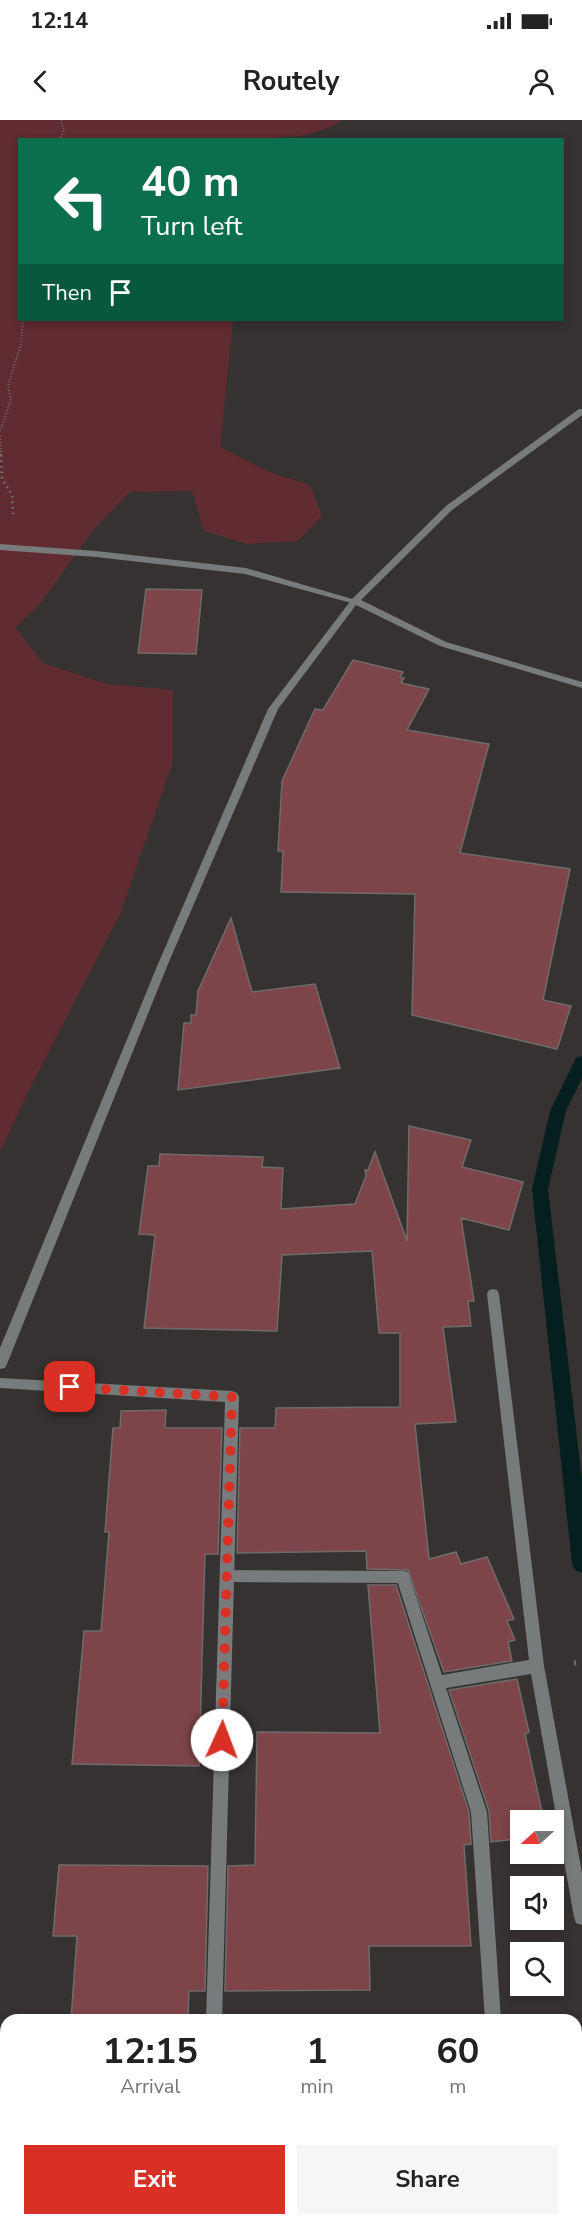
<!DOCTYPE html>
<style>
:root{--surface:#fff;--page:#f6f6f6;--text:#222;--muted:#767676;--accent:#d93025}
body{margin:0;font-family:"Nunito Sans",sans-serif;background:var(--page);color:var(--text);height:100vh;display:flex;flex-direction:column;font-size:22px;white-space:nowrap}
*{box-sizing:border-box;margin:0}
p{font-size:20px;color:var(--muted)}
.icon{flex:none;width:33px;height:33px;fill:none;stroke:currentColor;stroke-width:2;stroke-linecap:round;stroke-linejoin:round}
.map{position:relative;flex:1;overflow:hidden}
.panel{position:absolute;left:0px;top:1894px;width:582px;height:212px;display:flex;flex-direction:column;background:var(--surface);border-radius:18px 18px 0 0;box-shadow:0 3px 9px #0003}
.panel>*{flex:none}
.guide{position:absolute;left:18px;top:18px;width:546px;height:183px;border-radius:0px;box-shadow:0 3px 9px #0003;background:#0b6e4f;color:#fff;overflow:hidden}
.needle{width:39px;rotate:249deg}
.buttons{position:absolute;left:510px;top:1690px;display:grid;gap:12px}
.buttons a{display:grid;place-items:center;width:54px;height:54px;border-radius:0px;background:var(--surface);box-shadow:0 3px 9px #0003;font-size:30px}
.pin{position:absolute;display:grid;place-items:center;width:51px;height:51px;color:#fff;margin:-26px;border-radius:12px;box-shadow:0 3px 9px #0006}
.me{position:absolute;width:66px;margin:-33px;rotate:2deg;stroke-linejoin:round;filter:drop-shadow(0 0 4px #0008)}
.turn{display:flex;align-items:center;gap:21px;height:126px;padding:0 24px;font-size:27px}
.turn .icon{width:78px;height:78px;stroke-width:2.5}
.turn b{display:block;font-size:42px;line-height:51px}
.then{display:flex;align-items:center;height:57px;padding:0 24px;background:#0003;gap:12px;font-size:22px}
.eta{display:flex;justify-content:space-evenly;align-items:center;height:102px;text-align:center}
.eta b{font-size:36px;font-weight:700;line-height:42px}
.primary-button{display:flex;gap:12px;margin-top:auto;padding:12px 24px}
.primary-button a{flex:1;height:69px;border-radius:0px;background:var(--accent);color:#fff;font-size:24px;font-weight:700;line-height:69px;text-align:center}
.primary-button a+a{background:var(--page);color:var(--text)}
.status{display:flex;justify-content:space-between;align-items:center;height:42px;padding:0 30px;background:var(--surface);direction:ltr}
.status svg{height:16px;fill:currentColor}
header{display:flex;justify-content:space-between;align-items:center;height:78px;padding:0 24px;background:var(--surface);font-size:27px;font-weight:700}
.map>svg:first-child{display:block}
.green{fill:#602b31}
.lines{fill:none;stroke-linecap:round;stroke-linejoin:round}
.stream{fill:#051f1f;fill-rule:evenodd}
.building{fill:#7d454a;stroke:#706b6b;stroke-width:1.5}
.path-far2{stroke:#746f6f;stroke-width:2;stroke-dasharray:1 2;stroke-linecap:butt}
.path-far1{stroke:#746f6f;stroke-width:3;stroke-dasharray:1.5 4;stroke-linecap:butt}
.path{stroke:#746f6f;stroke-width:5;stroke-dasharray:2 6;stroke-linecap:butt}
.service{fill:#787b7b;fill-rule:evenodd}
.minor{fill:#787b7b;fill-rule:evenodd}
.tertiary{fill:#787b7b;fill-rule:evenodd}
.route{stroke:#d93025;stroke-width:10;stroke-dasharray:0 18}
</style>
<div class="status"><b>12:14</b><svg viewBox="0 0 49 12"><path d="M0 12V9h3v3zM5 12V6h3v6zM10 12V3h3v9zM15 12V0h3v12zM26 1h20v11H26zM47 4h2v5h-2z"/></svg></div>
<header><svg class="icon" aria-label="back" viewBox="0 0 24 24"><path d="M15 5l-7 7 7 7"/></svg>Routely<svg class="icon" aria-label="person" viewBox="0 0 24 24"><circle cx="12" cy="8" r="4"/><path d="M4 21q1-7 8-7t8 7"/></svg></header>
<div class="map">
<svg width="582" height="2105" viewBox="0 0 582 2105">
<rect width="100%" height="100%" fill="#373232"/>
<path class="green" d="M0 0H343C321 13 302 17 277 17L275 19 20 20V200H233L220 327 269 352 310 365 322 396 298 421 247 424 204 411 192 371 130 372 94 409 40 484 15 507 43 543 107 564 173 570V641L121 792 30 968 0 1032Z"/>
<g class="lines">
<path class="stream" d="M582 936V958L566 991 548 1069 582 1360V1453L575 1450 572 1444 532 1069 550 991 576 938Z"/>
</g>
<path class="building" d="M146 469 202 470 196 534 138 533Z
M353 540 403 552 400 557 404 558 401 563 429 569 407 610 489 624 460 733 570 749 543 880 571 886 557 929 412 895 415 774 281 772 283 731H278L282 661 315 589 323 590Z
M231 798 252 872 315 864 340 948 178 970 184 903H191V895H196L198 871Z
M409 1006 471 1020 462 1047 523 1062 509 1110 461 1098 474 1181H468L471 1206 443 1207 456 1302 415 1304 429 1439 456 1432 461 1444 487 1437 514 1499 507 1501 515 1520 508 1522 512 1541 444 1552 408 1450 367 1449 366 1431 237 1433 240 1308H275L276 1288 400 1287V1213H379L372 1131 282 1135 277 1211 144 1208 155 1115 139 1114 148 1046H159L160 1034 263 1037 262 1047 283 1048 281 1089 355 1084 366 1056 365 1050H368L375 1032 407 1121Z
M166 1290 165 1308H222L218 1434H205L199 1646 72 1644 84 1511H101L109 1412H105L113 1308H120L121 1291Z
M368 1465H396L469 1692 471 1724 464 1725 471 1826H369L370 1870 225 1871 228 1746 255 1745 257 1612 380 1613Z
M517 1559 529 1612 525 1614 544 1701H510L516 1719 491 1722 489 1691 449 1570Z
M59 1745 208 1746 205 1871H189L188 1900H71L77 1816H53Z"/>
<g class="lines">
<path class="path-far2" d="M59 20 64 11 61 0
M0 311 11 280 8 266 21 224 23 200
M0 316 1 336"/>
<path class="path-far1" d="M1 335 2 359 12 375 13 394"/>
<path class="path" d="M574 1543 582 1542"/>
<path class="service" d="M227 1450 403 1451 408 1452 410 1457 408 1462 403 1463 227 1462 222 1461 220 1456 222 1451Z"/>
<path class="minor" d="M579 289H582V295L452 390 361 480 446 522 582 562V568L440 526 356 485 278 589 168 844 7 1244 5 1248 0 1249V1228L158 844 268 589 352 479 446 386Z
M493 1169 497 1170 499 1174 544 1546 582 1753V1805L576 1803 574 1797 531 1554 446 1568 487 1692 501 1900H485L471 1692 396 1457 398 1452 403 1451 408 1452 442 1555 529 1540 487 1174 489 1170Z
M0 1258 232 1271 237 1273 239 1277 222 1900H206L225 1282 0 1268Z
M199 2100H217V2105H199Z
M497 2100H515V2105H497Z"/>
<path class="tertiary" d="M0 424 96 431 246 448 359 481 355 484 245 454 96 437 0 430Z"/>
</g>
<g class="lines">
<path class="route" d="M70 1267 232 1277 222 1620"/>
</g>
</svg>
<div class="buttons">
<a><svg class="needle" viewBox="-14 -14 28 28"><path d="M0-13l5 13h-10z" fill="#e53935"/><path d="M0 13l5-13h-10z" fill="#767676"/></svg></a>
<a><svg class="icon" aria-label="sound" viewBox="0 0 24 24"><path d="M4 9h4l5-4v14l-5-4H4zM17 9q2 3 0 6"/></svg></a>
<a><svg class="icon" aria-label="search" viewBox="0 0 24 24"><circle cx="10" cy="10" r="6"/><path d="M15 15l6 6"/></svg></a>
</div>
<div class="pin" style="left:70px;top:1267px;background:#d93025"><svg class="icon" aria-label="arrive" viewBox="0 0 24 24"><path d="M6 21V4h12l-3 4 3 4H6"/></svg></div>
<svg class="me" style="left:222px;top:1620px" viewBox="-20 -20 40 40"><circle r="19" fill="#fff"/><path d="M0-13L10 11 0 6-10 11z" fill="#d93025"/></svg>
<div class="guide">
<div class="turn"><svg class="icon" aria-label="left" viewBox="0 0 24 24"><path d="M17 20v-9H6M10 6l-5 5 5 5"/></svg><div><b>40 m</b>Turn left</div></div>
<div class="then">Then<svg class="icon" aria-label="arrive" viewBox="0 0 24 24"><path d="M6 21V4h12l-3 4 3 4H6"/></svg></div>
</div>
<section class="panel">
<div class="eta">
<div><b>12:15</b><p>Arrival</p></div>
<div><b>1</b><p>min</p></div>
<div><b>60</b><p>m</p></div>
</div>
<div class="primary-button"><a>Exit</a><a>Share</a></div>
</section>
</div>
